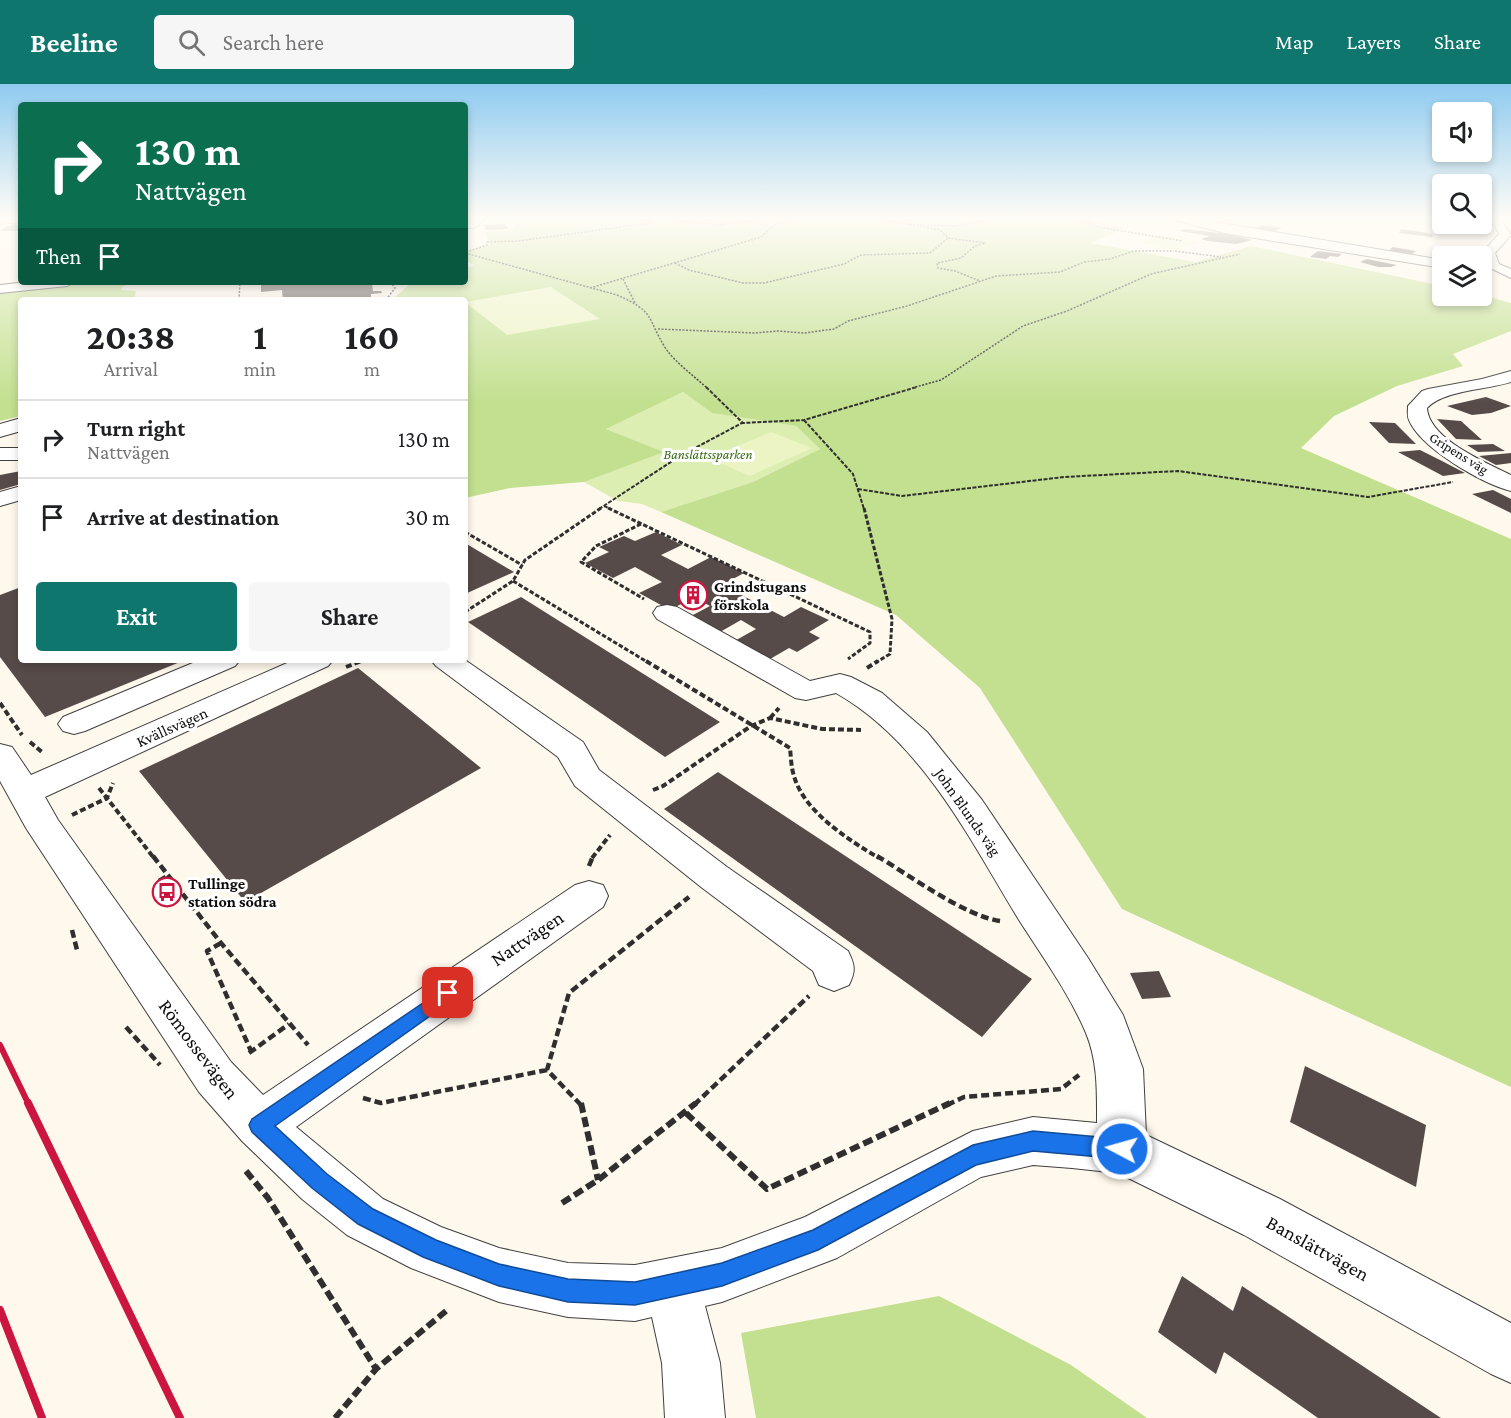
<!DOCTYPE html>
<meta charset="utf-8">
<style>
:root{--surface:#fff;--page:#f6f6f6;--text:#202124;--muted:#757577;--line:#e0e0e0;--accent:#0f766e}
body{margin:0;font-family:"Crimson Pro",serif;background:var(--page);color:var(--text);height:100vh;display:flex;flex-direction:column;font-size:22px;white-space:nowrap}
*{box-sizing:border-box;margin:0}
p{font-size:20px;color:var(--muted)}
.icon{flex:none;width:33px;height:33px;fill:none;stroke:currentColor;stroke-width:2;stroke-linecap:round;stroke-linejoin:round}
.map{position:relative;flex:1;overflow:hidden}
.side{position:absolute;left:18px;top:213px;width:450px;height:366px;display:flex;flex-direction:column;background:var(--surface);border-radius:6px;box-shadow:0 3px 9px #0003}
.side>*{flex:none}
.top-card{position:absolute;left:18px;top:18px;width:450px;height:183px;border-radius:6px;box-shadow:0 3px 9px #0003;background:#0b6e4f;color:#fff;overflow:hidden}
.buttons{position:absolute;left:1432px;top:18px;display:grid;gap:12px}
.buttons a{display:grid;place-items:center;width:60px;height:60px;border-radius:6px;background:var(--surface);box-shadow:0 3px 9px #0003;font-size:30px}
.pin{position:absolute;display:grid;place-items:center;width:51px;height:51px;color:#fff;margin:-26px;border-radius:12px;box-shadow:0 3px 9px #0006}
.me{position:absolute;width:66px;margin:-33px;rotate:276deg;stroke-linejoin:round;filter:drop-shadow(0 0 4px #0008)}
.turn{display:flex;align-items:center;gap:21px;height:126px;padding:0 18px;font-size:27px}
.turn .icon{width:78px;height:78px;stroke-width:2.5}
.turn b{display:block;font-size:42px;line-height:51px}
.then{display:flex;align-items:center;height:57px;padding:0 18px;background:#0003;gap:12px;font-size:22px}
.eta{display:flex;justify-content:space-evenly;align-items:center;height:102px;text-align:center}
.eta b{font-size:36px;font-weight:700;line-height:42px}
.button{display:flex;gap:12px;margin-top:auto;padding:12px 18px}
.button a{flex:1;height:69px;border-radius:6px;background:var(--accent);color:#fff;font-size:24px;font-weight:700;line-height:69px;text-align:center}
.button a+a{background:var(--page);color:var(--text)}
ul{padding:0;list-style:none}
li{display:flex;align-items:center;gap:18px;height:78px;padding:0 18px;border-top:2px solid var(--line)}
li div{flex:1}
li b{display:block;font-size:22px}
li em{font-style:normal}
header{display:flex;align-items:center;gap:36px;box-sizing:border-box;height:84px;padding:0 30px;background:var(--accent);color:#fff}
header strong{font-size:28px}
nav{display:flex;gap:33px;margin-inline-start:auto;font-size:21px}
.search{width:420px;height:54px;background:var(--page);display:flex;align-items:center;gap:15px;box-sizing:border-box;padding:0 21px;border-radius:6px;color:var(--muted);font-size:22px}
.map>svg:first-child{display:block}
.green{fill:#dceeb1}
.forest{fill:#c2e08f}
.pitch{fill:#ecf4c4}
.building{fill:#564b48}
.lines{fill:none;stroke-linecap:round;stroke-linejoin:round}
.minor-casing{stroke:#404040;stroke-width:2}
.path-far5{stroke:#2f2f2f;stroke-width:1.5;stroke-dasharray:2 1.5;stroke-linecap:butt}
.path-far4{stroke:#2f2f2f;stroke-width:2;stroke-dasharray:4 1.5;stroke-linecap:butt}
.path-far3{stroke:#2f2f2f;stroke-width:3;stroke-dasharray:4.5 2;stroke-linecap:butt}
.path-far2{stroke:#2f2f2f;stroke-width:4;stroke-dasharray:6 3;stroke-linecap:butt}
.path-far1{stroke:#2f2f2f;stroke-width:4.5;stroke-dasharray:8 4;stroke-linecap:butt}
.path{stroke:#2f2f2f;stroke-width:6;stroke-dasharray:10 4.5;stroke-linecap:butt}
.minor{fill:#fff;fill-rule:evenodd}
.rail-far1{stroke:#cb1640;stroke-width:6}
.rail{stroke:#cb1640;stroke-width:8}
.route{fill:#1a73e8;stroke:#114b97;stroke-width:1.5}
.labels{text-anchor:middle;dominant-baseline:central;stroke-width:6;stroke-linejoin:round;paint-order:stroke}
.far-street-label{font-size:14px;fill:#0d0d0d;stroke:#fff}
.far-park-label{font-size:14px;font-style:italic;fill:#376b16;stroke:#fff}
.poi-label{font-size:16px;font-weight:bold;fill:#0d0d0d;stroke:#fff;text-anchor:start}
.street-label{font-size:16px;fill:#0d0d0d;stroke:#fff}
.near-street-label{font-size:20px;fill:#0d0d0d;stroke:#fff}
</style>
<header>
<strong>Beeline</strong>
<div class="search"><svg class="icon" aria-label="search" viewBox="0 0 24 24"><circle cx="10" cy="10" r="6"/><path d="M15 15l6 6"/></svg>Search here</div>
<nav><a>Map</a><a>Layers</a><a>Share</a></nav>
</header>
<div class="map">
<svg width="1511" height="1334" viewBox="0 0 1511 1334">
<rect width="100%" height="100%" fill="#fff8ec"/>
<path class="green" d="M683 308 712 329 796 342 820 365 753 398 661 428 642 420 618 417 584 398 663 368 606 345Z"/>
<path class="forest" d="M514 133H1082L1125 144 1090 159 1195 178 1251 162 1443 202V212L1482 211 1511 219V247L1453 270 1463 282 1397 302 1334 332 1301 364 1511 455V1003L1122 825 980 604 896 531 661 428 753 398 820 365 796 342 712 329 683 308 606 345 664 368 584 398 510 404 465 414V216H392L412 198H465V185L474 181 465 177V167L490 161 485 148 508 147 515 143Z
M143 198 130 199 121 204 122 206 136 207 134 216H21V332L0 337V208L70 200Z
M939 1212 1071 1281 1147 1334H756L741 1249Z"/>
<path class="pitch" d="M1162 151 1199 158 1179 166 1141 159Z
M551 203 600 235 507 251 465 218Z
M771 348 812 364 750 392 708 374Z"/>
<path class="building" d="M21 138V147H0L5 144H3Z
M505 140 508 145 486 146 484 141Z
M1263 141 1282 144 1274 147 1254 144Z
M1185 145 1228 150 1252 156 1236 160 1208 157 1201 155 1210 152 1179 147Z
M1401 145 1422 148 1433 150 1432 153 1399 149Z
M1393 163 1416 167 1411 171 1388 167Z
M1318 167 1342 170 1338 173 1330 172 1326 175 1310 173Z
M1367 175 1397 181 1391 183H1378L1360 178Z
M271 198H380L372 200 373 207H381L382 209 371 210V216H283L282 206 261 208V199Z
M1486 313 1511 322 1491 329 1472 331 1447 322Z
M1437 335 1461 337 1482 356 1456 355Z
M1369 338 1395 339 1416 360 1389 359Z
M1493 360 1505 367 1478 368 1467 361Z
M1420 366 1442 377 1465 389 1443 392 1398 368Z
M1511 369V379L1496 381 1479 372Z
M21 387V400L0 406V391Z
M1493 406 1511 415V429L1472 410Z
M656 448 682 461 661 471 688 485 711 473 744 489 722 501 784 533 801 523 829 536 809 548 820 554 797 568 789 564 765 578 731 559 756 545 741 536 720 548 691 532 710 522 694 513 670 526 639 509 662 498 635 483 613 494 585 479 609 468 599 463 624 452 635 457Z
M465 459 514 488 465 510Z
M21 503V576H185L45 633 0 573V511Z
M521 513 720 638 665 673 468 538Z
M358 584 481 684 245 818 139 687Z
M718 688 1032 895 982 953 664 725Z
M1159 887 1171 913 1142 915 1130 889Z
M1305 982 1426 1041 1416 1103 1290 1038Z
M1182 1192 1233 1227 1242 1202 1441 1334H1318L1224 1268 1216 1290 1158 1248Z"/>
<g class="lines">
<g class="minor-casing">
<path id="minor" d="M21 133V138L0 140V134Z
M470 133H482L483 137 474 144H466L465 141 471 136Z
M1162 133H1185L1443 176V184L1229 150Z
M1487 133H1499L1511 151 1495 169 1499 180 1511 185V194L1486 182 1482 169 1499 150 1495 142Z
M26 198H74L67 202 0 209V201Z
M1511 287V298C1486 306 1444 306 1427 324 1429 355 1485 378 1511 391V407C1483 400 1420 364 1409 336 1407 332 1408 327 1408 322L1422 307 1428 305 1482 295Z
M21 334V347L0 353V340Z
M0 364H21V376H0Z
M21 402V416L0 422V408Z
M667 521 677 523 810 597 840 590 851 593 882 609 927 648 982 716 1088 874 1123 931 1143 985 1146 1051 1280 1115 1511 1239V1299L1491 1290 1244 1151 1118 1089 1072 1084 1033 1081 981 1093 837 1174 722 1218 705 1222 720 1279 725 1334H665L662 1279 652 1233 635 1237 568 1233 499 1218 411 1184 347 1151 302 1115 242 1057 199 1008 26 744 0 697V660L12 663 31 691 294 576H333L328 582 45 713 58 736 231 978 263 1011 575 801 589 797 603 801 608 812 603 823 296 1043 383 1115 441 1143 499 1164 568 1179 635 1181 722 1164 805 1133 973 1047 1033 1033 1097 1039C1097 1008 1098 978 1086 949 1069 909 1042 872 1019 836 969 754 922 658 836 609L806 616 795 614 657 535 653 529 657 523Z
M200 576H240L235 582 85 647 74 650 63 647 58 640 63 633Z
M431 576H465L583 658 599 686 727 783 848 867C855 881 856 887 849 901L834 907 819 901 813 887 701 803 575 702 558 673 436 582Z"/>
</g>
<path class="path-far5" d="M863 133 910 140
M1074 133 1098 143 1183 157
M657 134 717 141 782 133
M794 136 826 133
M910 140 940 146 948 154 985 159 975 162 961 174 937 179 938 184 955 187 980 197
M920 141 955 142 1000 133
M487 158 518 157 650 139 656 133
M1175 167 1221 173
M466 168 487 161V158
M465 169 617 211C656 228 646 233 666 265 676 279 694 292 707 304
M675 179 689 186 743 199H764L844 180 861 171 930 169 948 154
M623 195 635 219
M590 204 761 153 774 141 796 133
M239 216 240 198
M386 216 395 204 390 198
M658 245 754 249 778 247 804 249 834 245 848 237 907 222 996 192 1060 188 1084 178 1110 175 1134 167H1174
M912 304 941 296 1023 242 1067 227 1151 190 1240 170"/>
<path class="path-far4" d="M706 303 743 339 804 336 917 303
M804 336 853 390 864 425
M858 405 902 412 1064 393 1178 387 1368 413 1453 398
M604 422 611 425
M599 425 680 372 742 339"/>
<path class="path-far3" d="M608 424 870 548V559L848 575
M864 424 892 535 890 570 875 579
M641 440 596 462 581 478 644 515
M465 448 522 481
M513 497 649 579
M465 528 513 497 525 476 601 424
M357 579 365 576"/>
<path class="path-far2" d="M646 577 790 664C791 673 791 683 794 692 804 728 849 756 879 774
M346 583 361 577
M867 584 878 577
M0 619 22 651
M770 634 779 624
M30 658 42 668
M99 704 154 774
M653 706 663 702 751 642 770 634 822 645 861 646
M72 731 107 714 113 699
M592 774 610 751"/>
<path class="path-far1" d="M153 772 221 859 308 961
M877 772C909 791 965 832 1000 837
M589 782 593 772
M159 797 169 791
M72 846 77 866
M221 859 207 867 251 967
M126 943 160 981
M249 969 289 940
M363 1014 381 1019 547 986
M581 1021 547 986 569 909 689 813
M694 1021 809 912
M947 1021 964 1013 1061 1005 1079 991"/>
<path class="path" d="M581 1019 598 1096
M686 1029 767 1105 950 1019
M246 1087 268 1114 376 1285
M562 1119 598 1096 696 1019
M335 1334 376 1285 446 1227"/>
<use href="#minor" class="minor"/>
<path class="rail-far1" d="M0 961 29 1021"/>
<path class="rail" d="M28 1019 180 1334
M0 1226 42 1334"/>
</g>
<linearGradient id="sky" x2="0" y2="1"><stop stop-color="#8fcbf0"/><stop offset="0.42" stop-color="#fffcf6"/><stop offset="1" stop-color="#fffcf6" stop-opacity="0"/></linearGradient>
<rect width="1511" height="320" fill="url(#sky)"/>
<path class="route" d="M448 902 454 904 457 909 454 915 275 1042 327 1090 373 1125 436 1156 499 1180 568 1195 635 1198 722 1179 813 1146 973 1061 1033 1047 1122 1055 1129 1058 1132 1065 1129 1072 1122 1075 1033 1067 976 1081 818 1166 722 1202 635 1221 568 1218 499 1202 423 1173 358 1140 312 1104 252 1048 249 1041 252 1035Z"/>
<defs>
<g id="building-ring" transform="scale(1.5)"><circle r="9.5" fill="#fff" stroke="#cb1640" stroke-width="1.5"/><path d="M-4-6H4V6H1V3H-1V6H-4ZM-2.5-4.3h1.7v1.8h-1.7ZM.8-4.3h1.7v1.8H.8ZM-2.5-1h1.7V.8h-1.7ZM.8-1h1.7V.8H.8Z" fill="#cb1640"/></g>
<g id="bus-ring" transform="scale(1.5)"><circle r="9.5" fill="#fff" stroke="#cb1640" stroke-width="1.5"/><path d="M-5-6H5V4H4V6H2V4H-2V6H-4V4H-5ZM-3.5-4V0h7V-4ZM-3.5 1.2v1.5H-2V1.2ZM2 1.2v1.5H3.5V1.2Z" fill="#cb1640"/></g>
</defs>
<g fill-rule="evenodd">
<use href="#building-ring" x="693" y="511"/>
<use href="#bus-ring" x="167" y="808"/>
</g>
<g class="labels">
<g class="far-street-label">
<text transform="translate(1459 369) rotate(32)">Gripens väg</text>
</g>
<g class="far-park-label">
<text x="708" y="370">Banslättssparken</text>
</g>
<g class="poi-label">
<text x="714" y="502">Grindstugans<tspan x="714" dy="18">förskola</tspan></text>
<text x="188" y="799">Tullinge<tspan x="188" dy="18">station södra</tspan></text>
</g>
<g class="street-label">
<text transform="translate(172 643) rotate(-24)">Kvällsvägen</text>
<text transform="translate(968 728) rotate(55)">John Blunds väg</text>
</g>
<g class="near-street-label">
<text transform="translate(527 854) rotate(-34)">Nattvägen</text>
<text transform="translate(199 965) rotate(53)">Römossevägen</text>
<text transform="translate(1318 1164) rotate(29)">Banslättvägen</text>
</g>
</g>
</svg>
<div class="buttons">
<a><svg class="icon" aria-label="sound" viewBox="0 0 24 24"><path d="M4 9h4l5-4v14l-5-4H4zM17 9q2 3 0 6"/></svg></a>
<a><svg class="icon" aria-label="search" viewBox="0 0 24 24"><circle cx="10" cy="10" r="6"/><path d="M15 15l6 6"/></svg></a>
<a><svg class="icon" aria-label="layers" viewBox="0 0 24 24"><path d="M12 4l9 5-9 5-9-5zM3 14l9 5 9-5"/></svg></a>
</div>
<div class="pin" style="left:448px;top:909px;background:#d93025"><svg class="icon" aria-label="arrive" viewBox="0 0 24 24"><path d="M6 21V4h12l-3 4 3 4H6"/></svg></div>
<svg class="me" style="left:1122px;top:1065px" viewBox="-20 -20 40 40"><circle r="17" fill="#1a73e8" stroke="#fff" stroke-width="3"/><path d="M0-11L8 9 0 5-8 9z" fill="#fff"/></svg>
<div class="top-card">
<div class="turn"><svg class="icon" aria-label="right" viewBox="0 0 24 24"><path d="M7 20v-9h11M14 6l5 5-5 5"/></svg><div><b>130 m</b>Nattvägen</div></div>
<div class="then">Then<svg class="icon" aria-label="arrive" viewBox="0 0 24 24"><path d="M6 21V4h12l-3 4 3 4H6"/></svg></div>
</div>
<section class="side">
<div class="eta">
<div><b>20:38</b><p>Arrival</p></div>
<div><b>1</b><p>min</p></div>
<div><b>160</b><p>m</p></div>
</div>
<ul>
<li><svg class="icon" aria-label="right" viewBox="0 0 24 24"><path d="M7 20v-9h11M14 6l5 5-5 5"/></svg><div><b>Turn right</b><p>Nattvägen</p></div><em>130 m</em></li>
<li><svg class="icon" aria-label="arrive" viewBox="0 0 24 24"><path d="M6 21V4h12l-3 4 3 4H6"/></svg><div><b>Arrive at destination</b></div><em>30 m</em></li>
</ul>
<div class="button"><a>Exit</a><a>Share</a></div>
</section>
</div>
